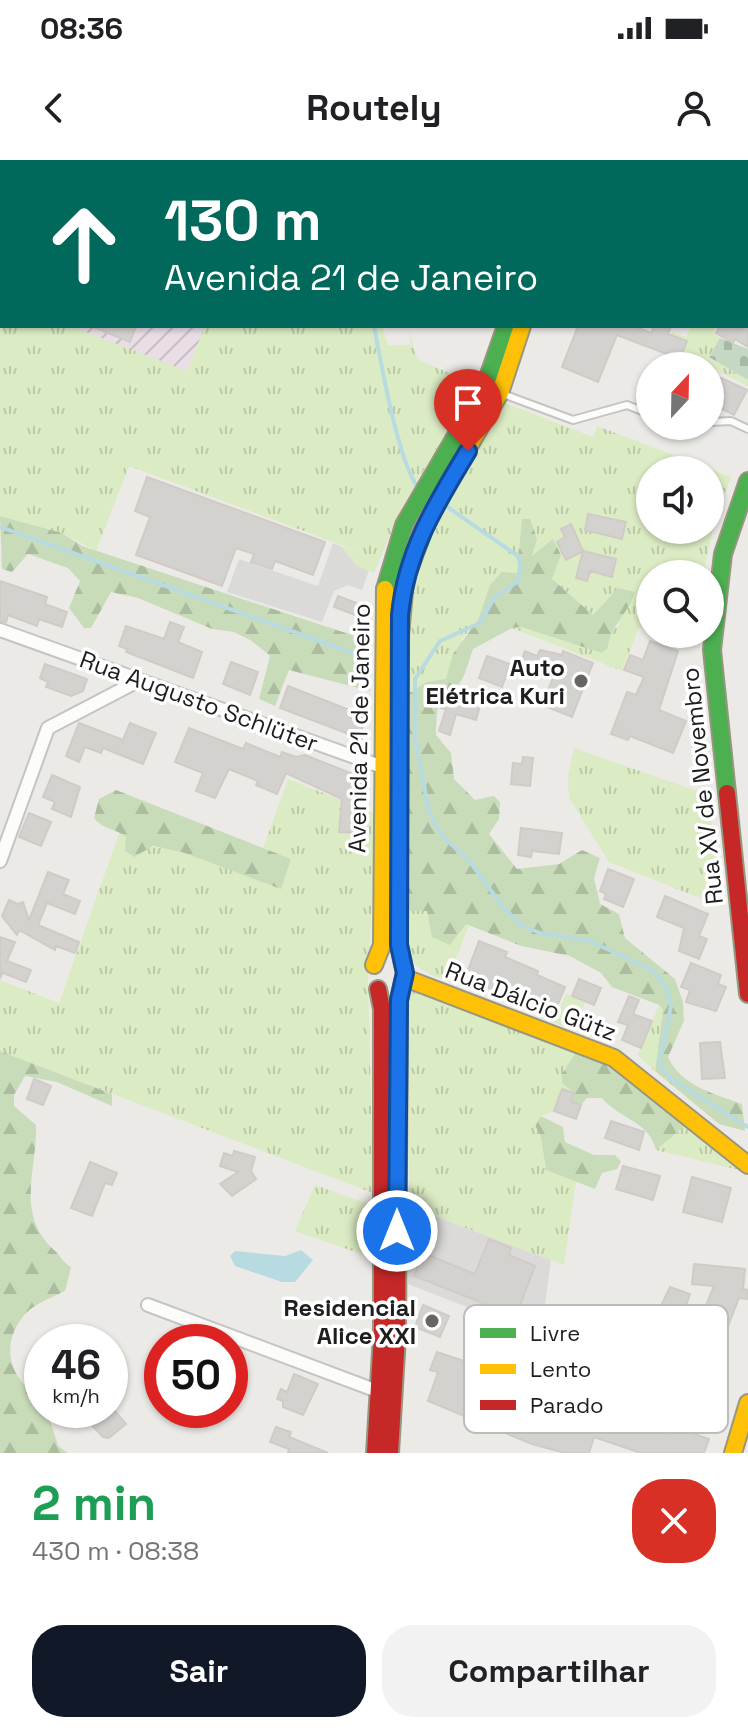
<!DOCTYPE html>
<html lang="pt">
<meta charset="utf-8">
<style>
:root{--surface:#fff;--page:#f2f2f2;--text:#202124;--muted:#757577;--accent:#111827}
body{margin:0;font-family:"Space Grotesk",sans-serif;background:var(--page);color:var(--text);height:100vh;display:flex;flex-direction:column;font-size:30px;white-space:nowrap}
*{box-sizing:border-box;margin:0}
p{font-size:26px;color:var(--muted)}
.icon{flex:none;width:44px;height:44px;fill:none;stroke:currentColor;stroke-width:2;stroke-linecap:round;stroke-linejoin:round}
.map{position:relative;height:1293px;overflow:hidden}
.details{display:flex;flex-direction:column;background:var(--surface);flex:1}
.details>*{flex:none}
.top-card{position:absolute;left:0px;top:0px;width:748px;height:168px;box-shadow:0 2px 6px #0004;background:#00695c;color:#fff;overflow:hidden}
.needle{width:52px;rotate:22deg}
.controls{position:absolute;left:636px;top:192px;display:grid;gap:16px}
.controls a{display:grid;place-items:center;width:88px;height:88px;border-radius:50%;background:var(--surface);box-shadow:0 2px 6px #0004;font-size:40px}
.speed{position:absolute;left:24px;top:1164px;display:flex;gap:16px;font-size:40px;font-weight:700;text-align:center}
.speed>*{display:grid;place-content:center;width:104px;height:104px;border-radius:50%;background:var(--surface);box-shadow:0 2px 6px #0004;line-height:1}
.speed small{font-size:20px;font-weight:400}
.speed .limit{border:12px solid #d22;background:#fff;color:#111}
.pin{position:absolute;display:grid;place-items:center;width:68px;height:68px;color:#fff;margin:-82px -34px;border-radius:50% 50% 50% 0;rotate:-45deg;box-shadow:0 0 8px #0007}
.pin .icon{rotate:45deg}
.me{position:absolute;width:88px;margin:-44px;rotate:0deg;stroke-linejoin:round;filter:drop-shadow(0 0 6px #0008)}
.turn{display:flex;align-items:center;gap:28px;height:168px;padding:0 32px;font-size:36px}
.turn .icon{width:104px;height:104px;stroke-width:2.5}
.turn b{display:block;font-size:56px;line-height:68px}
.round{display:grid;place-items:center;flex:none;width:84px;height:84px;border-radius:32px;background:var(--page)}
.head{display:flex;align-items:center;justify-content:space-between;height:136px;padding:0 32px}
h1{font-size:48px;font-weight:800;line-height:60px;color:#1e9e55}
.button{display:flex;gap:16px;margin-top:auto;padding:16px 32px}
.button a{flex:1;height:92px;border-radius:32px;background:var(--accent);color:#fff;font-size:32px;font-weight:800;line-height:92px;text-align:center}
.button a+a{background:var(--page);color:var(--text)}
.status{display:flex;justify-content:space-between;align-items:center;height:56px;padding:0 40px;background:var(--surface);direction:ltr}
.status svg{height:22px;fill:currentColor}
header{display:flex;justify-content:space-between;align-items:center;height:104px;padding:0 32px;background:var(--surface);font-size:36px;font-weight:800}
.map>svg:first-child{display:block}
.residential{fill:#dbdad8}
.industrial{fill:url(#industrial-furrows)}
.religious{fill:#dadad8}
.grass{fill:url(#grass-tufts);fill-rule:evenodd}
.forest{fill:url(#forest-firs)}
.cemetery{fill:url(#cemetery-stones)}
.water{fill:#b8dbe1}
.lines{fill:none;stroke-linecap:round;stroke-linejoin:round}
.stream{stroke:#b8dbe1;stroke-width:4}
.building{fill:#d4d2cf;stroke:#d0cbc7;stroke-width:2}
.lane-casing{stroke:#c5c4c2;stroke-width:10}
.street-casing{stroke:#c5c4c2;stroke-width:16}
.fast-casing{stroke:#97967e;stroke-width:20}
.slow-casing{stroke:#97967e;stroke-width:20}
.jam-casing{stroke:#97967e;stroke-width:20}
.lane{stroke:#fcfcfb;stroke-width:6}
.street{stroke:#fcfcfb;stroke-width:12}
.fast{stroke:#4caf50;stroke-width:16}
.slow{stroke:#ffc107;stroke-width:16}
.jam{stroke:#c62828;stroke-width:16}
.route-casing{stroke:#114b97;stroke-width:20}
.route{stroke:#1a73e8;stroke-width:14}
.poi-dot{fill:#666564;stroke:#fff;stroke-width:3}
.labels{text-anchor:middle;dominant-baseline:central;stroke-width:7;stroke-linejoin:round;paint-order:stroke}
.poi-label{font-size:24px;font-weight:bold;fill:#1e1e1e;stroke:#fff;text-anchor:end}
.street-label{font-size:24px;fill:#1e1e1e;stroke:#fff}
.key{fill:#fff;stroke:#bcbcbc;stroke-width:2}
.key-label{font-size:22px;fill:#1e1e1e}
</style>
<div class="status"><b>08:36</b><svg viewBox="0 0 49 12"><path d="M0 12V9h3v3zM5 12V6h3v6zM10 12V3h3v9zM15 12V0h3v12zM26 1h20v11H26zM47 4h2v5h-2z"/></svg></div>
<header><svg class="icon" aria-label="back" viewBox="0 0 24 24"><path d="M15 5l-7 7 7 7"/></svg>Routely<svg class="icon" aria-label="person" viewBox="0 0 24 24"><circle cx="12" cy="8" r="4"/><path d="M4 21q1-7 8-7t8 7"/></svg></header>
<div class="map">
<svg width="748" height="1293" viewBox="0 0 748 1293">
<defs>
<pattern id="industrial-furrows" width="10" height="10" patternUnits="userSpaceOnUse" patternTransform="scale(2)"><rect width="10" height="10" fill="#eadee6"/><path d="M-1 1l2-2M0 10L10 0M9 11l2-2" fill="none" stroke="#c8bec5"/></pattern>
<pattern id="grass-tufts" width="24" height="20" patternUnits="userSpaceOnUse" patternTransform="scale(2)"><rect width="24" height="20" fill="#dbebc3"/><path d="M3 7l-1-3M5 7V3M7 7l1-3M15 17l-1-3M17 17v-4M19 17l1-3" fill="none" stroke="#bcc9a7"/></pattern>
<pattern id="forest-firs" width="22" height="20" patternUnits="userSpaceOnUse" patternTransform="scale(2)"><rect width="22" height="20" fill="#c8dcba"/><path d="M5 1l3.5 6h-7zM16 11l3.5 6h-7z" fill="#abbc9f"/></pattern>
<pattern id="cemetery-stones" width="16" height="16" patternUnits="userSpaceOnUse" patternTransform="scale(2)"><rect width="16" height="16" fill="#c4d8c3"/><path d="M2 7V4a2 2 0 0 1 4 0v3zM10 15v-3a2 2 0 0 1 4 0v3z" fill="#a8b9a7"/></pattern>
</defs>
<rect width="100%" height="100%" fill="#eceae6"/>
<path class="residential" d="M409 1046 551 1100 541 1176 408 1124Z"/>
<path class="industrial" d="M0 0H270L2 2V139Z
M70 166H205L187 212Z"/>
<path class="religious" d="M333 383 341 386 356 405 369 410 362 430 348 425 334 431 322 462 227 432 239 399 318 426Z"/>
<path class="grass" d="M0 139 2 166H70L187 211 205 166H382L388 185H411L408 166 417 199 475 224 403 345 374 413 356 405 341 386 360 392 129 306 96 391 62 373 0 356Z
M691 166 716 167 713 173 720 178 709 197 748 220V226L682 193 686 181 671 175 672 172 686 177Z
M503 242 593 277 597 266 731 317 717 353 703 414H650V471L639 467 622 511 512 468 472 490 460 524C436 516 427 525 406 535 406 493 405 447 417 406 435 348 475 296 503 242ZM650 310H710V370H650ZM552 380 561 395 552 419 593 455 618 428 619 465 609 473 608 488 570 483 521 467 512 468 472 489 461 480 478 460 490 425 517 413 519 386 531 398Z
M574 588 708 635 723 747 609 702 569 638 568 616Z
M288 619 376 654 368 818 373 1033 0 891V820L59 843 120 671 142 689C177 680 246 715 280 728L291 699 263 688Z
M405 751H427L469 765 447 821C402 804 407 796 405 751Z
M414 830 576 892 562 914 574 933 562 929 554 951 541 956 535 965 541 977 546 1010 576 1022 564 1105 409 1046 408 834Z
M566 834 585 842 574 871 533 854 538 842 559 850Z
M659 845 663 848 655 911 638 896Z
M685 966 738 1008 739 1010 656 990Z
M315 1025 371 1045 370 1097 295 1071Z"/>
<path class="forest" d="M0 356 62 373 82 386 370 481V531L289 510 275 546 259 539 270 496 252 481 234 472 212 469 138 438 111 432 91 468H84L69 448 80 421 68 408 28 394 12 412 2 409Z
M522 359H530L537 379 532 396 553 379 561 395 552 419 593 455 618 428 635 432C629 453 609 467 608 488L602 493 521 467 512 468 473 489C469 500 465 518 458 525 436 548 437 541 436 575L451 593 454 619 475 640 494 636 500 642 499 659 489 674 517 709 559 704 582 690 600 698 594 718 600 744 619 754 625 778 675 819 683 842 684 861 668 897C681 926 715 934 742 944L745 971 719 964 655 911 663 849 659 845 612 827 601 813 570 796 521 786 466 764 450 785 432 777 427 751H405L406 535 427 522 446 519 453 494 478 460 490 425 502 412 517 413Z
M116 630 291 699 281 729 182 692 153 686 134 697 125 691 126 677C116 668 103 670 94 658L99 639Z
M0 891 112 934V946L57 922 25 916 14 935V946L36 965C37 1012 15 1054 54 1090 61 1096 62 1102 71 1107L65 1131C53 1137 36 1143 26 1153 0 1182 7 1217 40 1237L42 1250H47L58 1286 68 1293H0Z
M576 892 608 904 685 966 656 990C649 961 619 959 602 938H587L581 945 571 942 574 933 562 923V914Z
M541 956 563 967 565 982 594 995H615L621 1001 617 1009 602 1013 595 1029 546 1010 541 977 535 965Z"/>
<path class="cemetery" d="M720 178 748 189V220L709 197Z"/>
<path class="water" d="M301 1090 313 1100 295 1122H282L235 1106 230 1096 235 1091 285 1096Z"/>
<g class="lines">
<path class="stream" d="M374 166C380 197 399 308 419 328
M443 344 518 396 521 408 517 422 494 438 480 463 440 481 415 519V578L429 652 443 677 468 699 503 747 521 765 540 773 590 781 652 810 667 828 671 846 659 904 670 918 748 967
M0 367 370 499"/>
</g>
<path class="building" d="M91 166H136L130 182Z
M578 166H633L651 173 654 166H671L668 174 687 181 680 199 617 175 598 222 562 207Z
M720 166H748V187L735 179 733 183 716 173Z
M721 218 747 230 734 255 710 243Z
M147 317 325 382 313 415 275 401 272 409 251 402 254 394 236 388 222 426 136 395 150 357 135 351Z
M588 354 626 362 622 379 585 370Z
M571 364 583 391 616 399 612 417 590 411 587 421 576 418 583 391 566 400 557 382 565 377 561 369Z
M0 421 47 437 45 444 67 452 62 467 39 459 37 466 8 455 6 462 0 461Z
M338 436 364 446 360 457 334 447Z
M170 462 184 467 178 482 202 492 193 518 126 492 127 489 119 486 126 466 164 479Z
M650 481 678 491 659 550 686 561 673 593 630 576 628 580 611 574 627 532 636 535 644 517 624 510 630 495 643 500Z
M540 490 562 495 563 491 593 503 572 557 542 545 553 518 520 504 525 491 537 496Z
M487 496 510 504 502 527 479 518Z
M231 502 258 512 250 535 223 524Z
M45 504 87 519 83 531 71 536 46 527 48 522 40 518Z
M288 526 362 555V579L280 548Z
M458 535 481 542 476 560 456 554 450 575 439 571 446 549 441 548 444 537 456 540Z
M79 563 123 580 130 563 156 573 143 604 103 588 101 593 85 587 79 602 66 596Z
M189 568 243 589 246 583 280 597 282 592 296 597 305 595 353 614 363 627 353 654 357 655 356 673 339 672 342 639 286 613 277 634 256 625 258 621 229 609 215 638 196 631 203 613 175 602Z
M523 597 533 598 530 626 511 624 513 603 522 604Z
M52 615 80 627 71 657 52 649 55 642 43 637Z
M29 653 51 662 41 686 19 677Z
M521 668 562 673 559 694 532 691 531 697 518 695Z
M608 709 634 719 623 747 604 739 606 734 600 731Z
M48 712 69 720 63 734 80 741 75 754 47 743 38 765 79 782 75 793 56 786 55 790 19 770 17 775 2 756 9 740 18 744 23 742 29 760Z
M665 736 708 754 699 776 707 779 699 799 679 791 684 768 657 757Z
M0 777 15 782 7 801 31 810 26 822 3 813 0 818Z
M479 781 507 792 505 797 538 811 537 815 565 827 556 849 527 838 525 844 465 818Z
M691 803 721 815 718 824 726 827 716 851 686 842 690 830 681 827Z
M579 819 601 828 594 845 572 836Z
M629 836 639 840 633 854 652 861 641 888 622 880 628 865 618 862Z
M720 882 725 918 702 919 700 883Z
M34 919 51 926 43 945 27 939Z
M562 929 574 933 571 942 581 945 576 959 554 951Z
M611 961 644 972 639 990 605 978Z
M234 991 255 997 251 1011 256 1019 232 1036 220 1024 238 1012 220 1006 224 993 233 996Z
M90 1002 117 1013 112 1025 105 1023 92 1056 71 1048Z
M623 1006 660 1016 653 1040 616 1029Z
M692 1017 731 1028 722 1062 683 1052Z
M489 1079 511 1088 509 1095 535 1106 516 1156 414 1116 423 1093 475 1114Z
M694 1104 745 1109 743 1129 748 1130V1139L739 1138 718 1192 691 1182 714 1126 692 1124Z
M670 1127 690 1134 680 1163 657 1154Z
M423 1145 449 1156 440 1177 415 1167Z
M550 1184 569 1192 559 1219 550 1215 537 1260 564 1269 589 1200 618 1210 604 1247 629 1255 628 1260 668 1274 679 1250 693 1255 688 1272 709 1279 704 1293H641L594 1277 589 1293H565L532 1284 428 1241 438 1212 430 1210 437 1192 534 1224Z
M294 1214 318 1224 303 1255 283 1247V1241L277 1239 281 1229 287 1232Z
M77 1250H114L126 1264 109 1278 103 1277Z
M276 1267 291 1272 289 1277 328 1293H288L289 1289 270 1282Z"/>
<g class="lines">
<g class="lane-casing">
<path id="lane" d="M503 234 573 260 627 245 650 254
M710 262 731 261 748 269"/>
</g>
<g class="street-casing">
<path id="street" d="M284 0 289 2
M0 470 388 609
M0 701 48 568 140 520
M148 1145 380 1232"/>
</g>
<g class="fast-casing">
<path id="fast" d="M385 429 404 365 485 226 506 166
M727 633 712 490 723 394 748 321
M399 718V486L405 420 428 358 472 281"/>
</g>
<g class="slow-casing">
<path id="slow" d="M570 2 571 0
M746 123 748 124
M472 281 500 233 522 166
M374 805 382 785 385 429
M405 818 614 898 748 1005
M733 1293 748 1243"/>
</g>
<g class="jam-casing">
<path id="jam" d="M553 2 554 0
M727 633 748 834
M375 1293 382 1175V849L378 829
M390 1293 397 1176 399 840 405 813 399 785V718"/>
</g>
<use href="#lane" class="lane"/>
<use href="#street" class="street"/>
<use href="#fast" class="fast"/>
<use href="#slow" class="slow"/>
<use href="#jam" class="jam"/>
</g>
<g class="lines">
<g class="route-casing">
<path id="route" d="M397 1071 399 840 405 813 399 785 400 455C406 392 436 344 468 291"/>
</g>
<use href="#route" class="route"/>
</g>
<g class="poi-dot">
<circle cx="581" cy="521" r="8"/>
<circle cx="432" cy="1161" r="8"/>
</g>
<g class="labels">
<g class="poi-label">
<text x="565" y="507">Auto<tspan x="565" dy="28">Elétrica Kuri</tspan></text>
<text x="416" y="1147">Residencial<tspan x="416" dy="28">Alice XXI</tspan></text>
</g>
<g class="street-label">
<text transform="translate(199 541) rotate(20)">Rua Augusto Schlüter</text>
<text transform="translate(359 568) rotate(-89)">Avenida 21 de Janeiro</text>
<text transform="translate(702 626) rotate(-96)">Rua XV de Novembro</text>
<text transform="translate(531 841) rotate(21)">Rua Dálcio Gütz</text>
</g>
</g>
<rect x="464" y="1145" width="264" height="128" rx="12" class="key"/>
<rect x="480" y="1168" width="36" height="10" fill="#4caf50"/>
<rect x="480" y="1204" width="36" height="10" fill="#ffc107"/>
<rect x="480" y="1240" width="36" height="10" fill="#c62828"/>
<g class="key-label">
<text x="530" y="1181">Livre</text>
<text x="530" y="1217">Lento</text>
<text x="530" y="1253">Parado</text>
</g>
</svg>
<div class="controls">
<a><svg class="needle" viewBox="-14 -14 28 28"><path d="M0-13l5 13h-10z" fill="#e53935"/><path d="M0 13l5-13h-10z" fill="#757577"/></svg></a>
<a><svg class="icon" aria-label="sound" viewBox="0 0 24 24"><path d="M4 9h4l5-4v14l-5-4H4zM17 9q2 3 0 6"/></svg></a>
<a><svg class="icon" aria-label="search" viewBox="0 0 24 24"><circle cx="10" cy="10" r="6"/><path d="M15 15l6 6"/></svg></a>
</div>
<div class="speed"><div>46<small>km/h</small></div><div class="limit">50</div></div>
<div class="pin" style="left:468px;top:291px;background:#d93025"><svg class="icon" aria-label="arrive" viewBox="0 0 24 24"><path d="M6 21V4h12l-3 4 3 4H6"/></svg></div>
<svg class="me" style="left:397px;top:1071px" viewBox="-20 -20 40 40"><circle r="17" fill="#1a73e8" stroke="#fff" stroke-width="3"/><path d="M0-11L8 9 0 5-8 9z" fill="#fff"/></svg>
<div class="top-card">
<div class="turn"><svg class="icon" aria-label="ahead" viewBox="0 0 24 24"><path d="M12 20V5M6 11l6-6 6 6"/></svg><div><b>130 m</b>Avenida 21 de Janeiro</div></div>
</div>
</div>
<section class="details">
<div class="head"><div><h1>2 min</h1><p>430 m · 08:38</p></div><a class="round" style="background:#d93025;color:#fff"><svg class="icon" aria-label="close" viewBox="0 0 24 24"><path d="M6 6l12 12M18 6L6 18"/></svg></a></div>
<div class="button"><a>Sair</a><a>Compartilhar</a></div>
</section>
